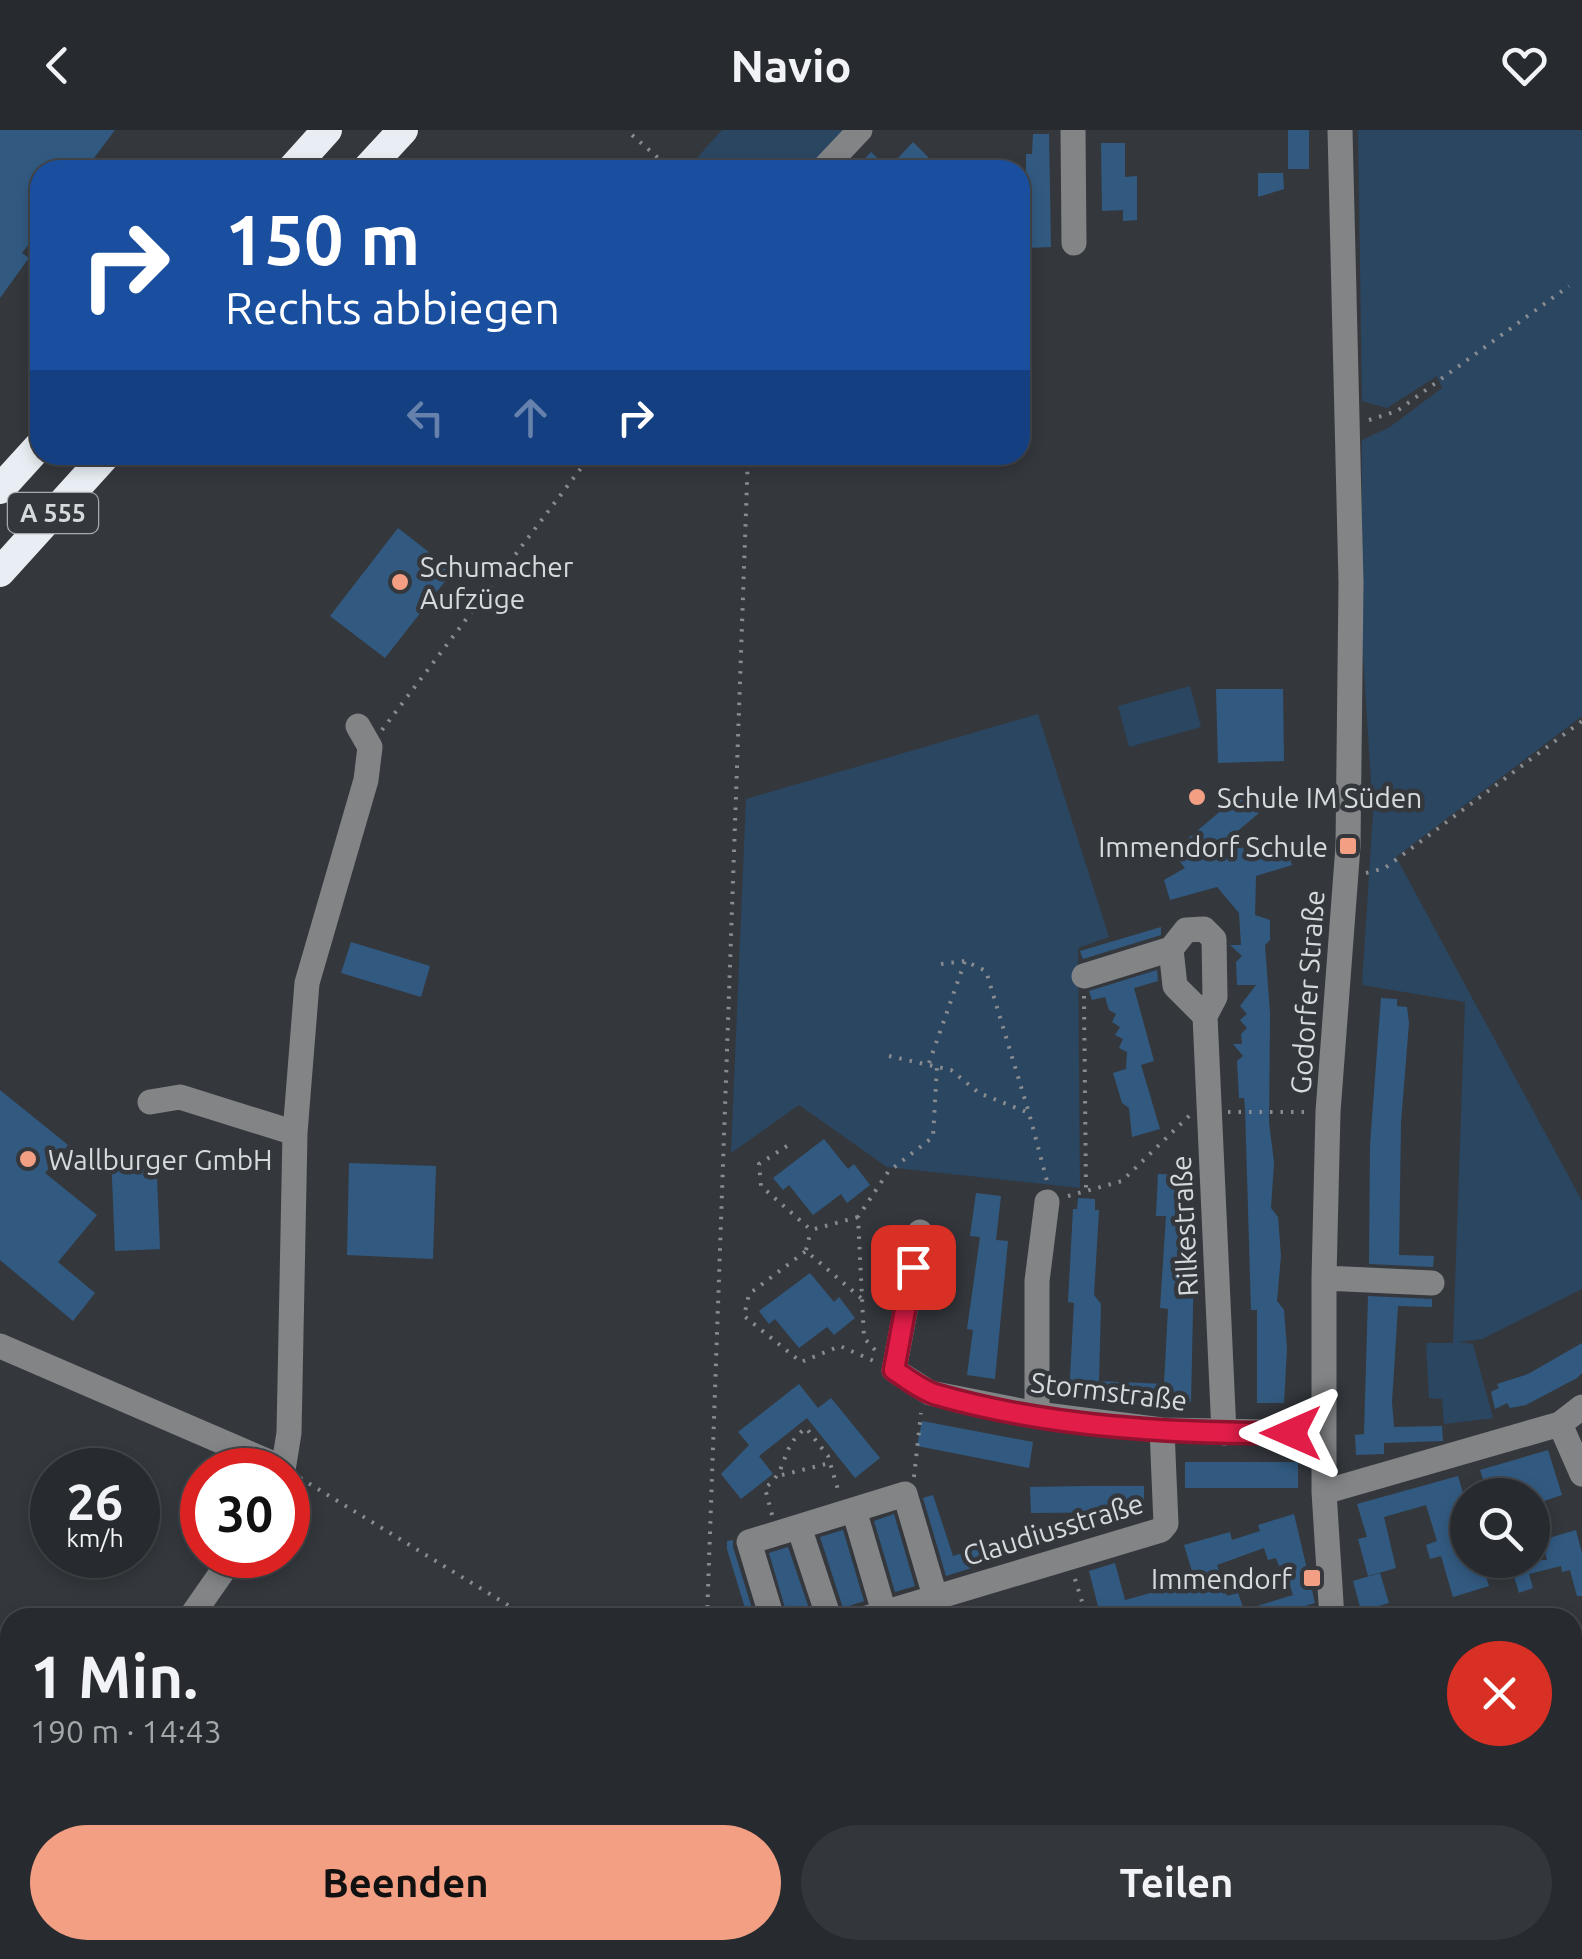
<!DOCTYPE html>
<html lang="de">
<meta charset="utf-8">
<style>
:root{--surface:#272a2e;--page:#33363a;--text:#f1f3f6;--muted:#a4a7aa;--line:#43464a;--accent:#f39f83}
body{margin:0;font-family:Ubuntu,sans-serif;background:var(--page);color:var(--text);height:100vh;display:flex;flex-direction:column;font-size:38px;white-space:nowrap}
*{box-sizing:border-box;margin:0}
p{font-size:32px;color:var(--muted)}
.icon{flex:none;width:55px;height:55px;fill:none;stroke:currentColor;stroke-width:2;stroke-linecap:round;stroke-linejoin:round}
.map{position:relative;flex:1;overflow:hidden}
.panel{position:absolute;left:0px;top:1478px;width:1582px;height:352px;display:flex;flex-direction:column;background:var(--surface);border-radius:30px 30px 0 0;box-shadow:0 5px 15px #0003,0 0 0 2px var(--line)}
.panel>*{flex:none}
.banner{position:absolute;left:30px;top:30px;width:1000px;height:305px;border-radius:30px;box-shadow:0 5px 15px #0003,0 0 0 2px var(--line);background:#1a4fa0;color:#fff;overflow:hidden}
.tools{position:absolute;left:1450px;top:1348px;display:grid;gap:20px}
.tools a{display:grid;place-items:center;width:100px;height:100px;border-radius:50%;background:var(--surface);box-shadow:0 5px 15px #0003,0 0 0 2px var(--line);font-size:50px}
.speed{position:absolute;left:30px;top:1318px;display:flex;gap:20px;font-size:50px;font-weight:700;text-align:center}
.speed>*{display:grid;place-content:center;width:130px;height:130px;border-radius:50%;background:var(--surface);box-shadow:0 5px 15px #0003,0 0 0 2px var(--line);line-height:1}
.speed small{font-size:25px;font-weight:400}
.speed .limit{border:15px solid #d22;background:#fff;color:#111}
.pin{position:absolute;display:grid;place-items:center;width:85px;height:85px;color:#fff;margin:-42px;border-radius:20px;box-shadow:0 5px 15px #0006}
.me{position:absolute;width:110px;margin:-55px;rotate:270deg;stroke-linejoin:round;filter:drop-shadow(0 0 8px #0008)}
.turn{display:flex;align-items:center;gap:35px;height:210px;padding:0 30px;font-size:45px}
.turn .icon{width:130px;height:130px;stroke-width:2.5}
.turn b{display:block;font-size:70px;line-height:85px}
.lanes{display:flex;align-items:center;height:95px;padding:0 30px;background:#0003;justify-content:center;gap:50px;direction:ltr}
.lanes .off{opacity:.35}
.round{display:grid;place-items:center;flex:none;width:105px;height:105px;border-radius:52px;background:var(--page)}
.head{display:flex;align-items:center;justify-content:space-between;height:170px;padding:0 30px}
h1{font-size:60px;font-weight:700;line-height:75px}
.action{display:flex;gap:20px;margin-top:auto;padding:20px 30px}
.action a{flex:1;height:115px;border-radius:60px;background:var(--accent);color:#111;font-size:40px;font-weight:700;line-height:115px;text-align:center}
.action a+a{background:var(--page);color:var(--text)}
header{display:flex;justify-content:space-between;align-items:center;height:130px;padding:0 30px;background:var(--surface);font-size:45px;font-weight:700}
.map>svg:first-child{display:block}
.green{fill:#2b4661}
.building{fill:#325a80;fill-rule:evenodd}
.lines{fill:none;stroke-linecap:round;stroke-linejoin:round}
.path{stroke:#888c90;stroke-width:4;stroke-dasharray:2.5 8;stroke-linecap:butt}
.minor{stroke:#828486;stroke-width:25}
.highway{stroke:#e8eef3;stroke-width:30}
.route-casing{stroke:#92132f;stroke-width:25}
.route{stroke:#e11d48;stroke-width:18}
.poi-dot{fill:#f39f83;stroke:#34383d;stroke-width:4}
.labels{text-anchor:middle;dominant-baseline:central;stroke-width:9;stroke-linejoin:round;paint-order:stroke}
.shield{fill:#34383d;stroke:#a6a9ad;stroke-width:2.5}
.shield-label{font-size:25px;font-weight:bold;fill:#d7dadd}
.poi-label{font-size:28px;fill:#d7dadd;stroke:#34383d;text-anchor:start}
.street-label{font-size:28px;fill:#d7dadd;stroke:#34383d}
</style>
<header><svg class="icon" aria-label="back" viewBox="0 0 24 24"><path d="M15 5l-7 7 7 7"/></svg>Navio<svg class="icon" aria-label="heart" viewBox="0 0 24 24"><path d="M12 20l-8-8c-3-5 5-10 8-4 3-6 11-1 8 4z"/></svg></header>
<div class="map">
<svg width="1582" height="1829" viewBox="0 0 1582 1829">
<rect width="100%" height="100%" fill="#34383d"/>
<path class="green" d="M722 0H847L809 40H686Z
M1358 0H1582V586L1396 727 1582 1071V1159L1482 1209 1459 1212 1473 1214 1493 1288 1444 1294 1442 1269 1429 1268 1426 1213H1453L1465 872 1362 855 1373 683 1362 508V310L1390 297 1442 258 1437 246 1387 278 1362 271Z
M1190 556 1201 597 1129 617 1118 576Z
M1038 584 1109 807 1078 818 1080 1058 887 1037 799 975 731 1023 746 669Z"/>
<path class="building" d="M0 0H115L85 40H40V100L22 123 29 128 0 168Z
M1288 0H1309V39H1288Z
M1033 4H1049L1051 117 1027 118 1026 78H1020V63H1026V24H1032Z
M913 12 931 30 921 40H908L897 29Z
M1101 13H1125V47L1137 46V90L1123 91V80L1102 81Z
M871 22 890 40H854Z
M1258 43H1283L1284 59 1258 67Z
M398 398 453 441 385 528 330 486Z
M1216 559H1283L1284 631 1218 633Z
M1242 663 1259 683 1227 710 1243 718 1246 727 1286 716 1292 735 1256 746 1255 785 1270 790V810L1265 815 1270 884 1269 993 1274 1032 1271 1078 1278 1087 1281 1126 1277 1171 1284 1180 1287 1219 1284 1273H1257V1180H1251L1245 977 1244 968H1239L1237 931 1243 926 1233 914H1242L1241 904 1247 898 1240 890 1247 884 1240 876 1256 855H1237L1236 832 1242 826 1230 815H1241L1239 783 1217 757 1170 770 1164 750 1185 738 1172 722Z
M1161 797V805L1083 829 1080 821Z
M351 812 430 836 421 867 341 843Z
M1157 840 1158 851 1134 858 1154 931 1141 935 1160 999 1132 1007 1129 978 1122 973 1113 943 1126 939 1127 922 1119 918 1123 909 1115 905 1120 897 1112 892 1116 884 1109 880 1105 867 1092 870 1089 861Z
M1381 868 1397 869V876L1407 877 1409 893 1401 992 1399 1125 1434 1126 1433 1137 1369 1134 1370 1015Z
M0 960 68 1015 45 1043 97 1085 58 1132 95 1163 73 1191 0 1130Z
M824 1009 848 1039 854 1034 870 1055 847 1073 841 1064 813 1085 789 1055 783 1060 773 1048Z
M156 1023 160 1119 115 1121 111 1024Z
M349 1033 436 1036 433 1129 347 1125Z
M1158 1044 1183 1045V1087L1195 1088 1191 1272 1069 1266 1074 1173 1068 1172 1073 1079H1077L1078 1068 1095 1069V1080H1099L1094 1165 1101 1174 1099 1251 1164 1254 1168 1179 1160 1178 1166 1086H1156Z
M976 1063 1001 1066 996 1110 1008 1111 995 1249 967 1245 973 1200 967 1199 980 1107 970 1106Z
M810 1143 834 1172 839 1167 855 1188 834 1205 827 1197 799 1218 775 1189 769 1194 759 1181Z
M1368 1166 1432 1169V1177L1398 1176 1392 1272 1394 1297 1442 1296 1443 1311 1384 1313V1324L1356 1325 1355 1305 1364 1304Z
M1582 1213V1243L1577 1248 1526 1275 1510 1278 1507 1273 1495 1279 1491 1262 1499 1258 1497 1254 1528 1244Z
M799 1254 818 1278 831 1268 880 1328 855 1348 807 1288 759 1326 773 1344 741 1369 721 1344 749 1315 738 1302Z
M922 1291 1033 1312 1029 1338 917 1316Z
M1548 1320 1562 1365 1532 1375V1365H1488L1480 1340Z
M1185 1332H1298V1358H1185Z
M1458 1346 1468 1380V1430H1481L1489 1456 1453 1467 1441 1426 1430 1429 1426 1415 1437 1411 1426 1375 1384 1387 1396 1438 1368 1446 1358 1409 1367 1407 1357 1374Z
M1087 1356H1144V1382L1031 1383 1030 1357Z
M933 1365 953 1426 1030 1403 1035 1418 946 1446 923 1368Z
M894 1384 915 1456 895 1462 874 1391Z
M1294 1384 1315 1473 1267 1488H1101L1089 1441 1115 1433 1125 1470 1195 1451 1184 1415 1230 1402 1232 1410 1260 1401 1258 1395ZM1264 1418 1268 1430 1276 1428 1279 1436 1283 1435 1293 1465 1244 1480 1238 1463 1227 1466 1217 1435Z
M843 1400 864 1471 843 1478 820 1407Z
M1576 1400 1582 1423V1466H1577L1570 1440 1562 1442 1561 1436 1529 1444 1533 1458 1519 1463 1509 1430H1547L1542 1410Z
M733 1410V1417L755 1488H748L727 1419V1411Z
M788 1417 812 1487 788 1488 769 1423Z
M1380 1443 1389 1473 1379 1476 1382 1488H1363L1353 1451Z"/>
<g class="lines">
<path class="path" d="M632 5 672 40
M1369 290 1397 281 1569 156
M382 600 591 325
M1366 743 1385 738 1582 591
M941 834 965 831 986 841 1029 983
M1084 866 1086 1061
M889 926 951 940 979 963 1029 983 1047 1051
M929 933 965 831
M1228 982H1308
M787 1016 759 1034 761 1056 811 1100 858 1087
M1068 1066 1122 1051 1190 985
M806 1120 811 1100
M861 1168 806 1121 749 1164 744 1186 801 1232 840 1216 876 1232
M875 1220 864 1208 858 1087 888 1042 933 1007 937 936
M782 1345 830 1333
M914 1347 921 1283
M300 1348 529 1488
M772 1385 765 1358C790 1339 779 1318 806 1298L828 1326 839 1363
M1075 1449 1087 1488
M707 1488 748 325
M743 1829 770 1820"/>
<path class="minor" d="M1073 0 1074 113
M822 40 860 0
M1084 846 1171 819
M1205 886 1175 856 1171 819 1186 800 1204 799 1214 809 1215 867 1205 886 1224 1303
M150 972 180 967 295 1003
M920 1102 894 1240 930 1263 1037 1284 1162 1300 1324 1303
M1324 1148 1432 1153
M0 1216 283 1338
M1037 1284V1151L1047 1072
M1560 1294 1582 1344
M283 1340 289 1303 295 1003 307 853 366 650 370 617 358 596
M1324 1362 1560 1294 1582 1277
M854 1380 884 1482
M799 1397 829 1488
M190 1488 234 1425
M772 1488 749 1412 905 1364 935 1466
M867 1488 1161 1400 1166 1394 1162 1300
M1332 1488 1324 1362V1148L1328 982 1348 716 1351 453 1340 0
M0 1549 10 1554
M1572 1681 1582 1703
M0 1760 10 1746
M800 1820 803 1829
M1404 1820 1408 1829
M488 1829 494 1820
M1176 1829 1202 1820"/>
<path class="highway" d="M291 40 327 0
M366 40 403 0
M0 359 40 315
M0 442 106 325"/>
</g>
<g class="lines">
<g class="route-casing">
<path id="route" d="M913 1137 894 1240C906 1248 920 1259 934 1264 1047 1297 1173 1304 1291 1303"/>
</g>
<use href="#route" class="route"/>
</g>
<g class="poi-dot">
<circle cx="400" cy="452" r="10"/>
<circle cx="1197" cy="667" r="10"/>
<rect x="1338" y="706" width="20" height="20" rx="5"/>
<circle cx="28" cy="1029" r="10"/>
<rect x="1302" y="1438" width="20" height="20" rx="5"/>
</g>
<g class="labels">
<rect class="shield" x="8" y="363" width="90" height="40" rx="8"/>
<g class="shield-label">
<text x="53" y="383">A 555</text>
</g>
<g class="poi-label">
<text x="420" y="436">Schumacher<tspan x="420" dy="32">Aufzüge</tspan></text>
<text x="1217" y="667">Schule IM Süden</text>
<text x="1328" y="716" text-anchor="end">Immendorf Schule</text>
<text x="48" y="1029">Wallburger GmbH</text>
<text x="1292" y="1448" text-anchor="end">Immendorf</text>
</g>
<g class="street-label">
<text transform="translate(1307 862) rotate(-86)">Godorfer Straße</text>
<text transform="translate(1184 1096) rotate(-93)">Rilkestraße</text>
<text transform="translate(1109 1261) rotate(7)">Stormstraße</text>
<text transform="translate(1053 1399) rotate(-17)">Claudiusstraße</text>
</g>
</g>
</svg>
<div class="tools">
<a><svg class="icon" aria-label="search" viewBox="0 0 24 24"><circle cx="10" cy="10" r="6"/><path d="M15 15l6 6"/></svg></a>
</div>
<div class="speed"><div>26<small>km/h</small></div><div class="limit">30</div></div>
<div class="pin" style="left:913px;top:1137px;background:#d93025"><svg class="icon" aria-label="arrive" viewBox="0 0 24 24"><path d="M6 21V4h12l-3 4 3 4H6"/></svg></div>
<svg class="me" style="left:1291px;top:1303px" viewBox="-20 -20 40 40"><path d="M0-17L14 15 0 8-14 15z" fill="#e11d48" stroke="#fff" stroke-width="4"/></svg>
<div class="banner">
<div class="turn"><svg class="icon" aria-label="right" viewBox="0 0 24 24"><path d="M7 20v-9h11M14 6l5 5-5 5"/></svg><div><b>150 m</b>Rechts abbiegen</div></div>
<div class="lanes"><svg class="icon off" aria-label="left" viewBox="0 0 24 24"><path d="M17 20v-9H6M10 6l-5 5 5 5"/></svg><svg class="icon off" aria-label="ahead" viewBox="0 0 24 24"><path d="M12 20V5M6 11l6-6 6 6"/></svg><svg class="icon" aria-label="right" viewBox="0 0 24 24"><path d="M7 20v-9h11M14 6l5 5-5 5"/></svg></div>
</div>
<section class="panel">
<div class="head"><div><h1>1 Min.</h1><p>190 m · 14:43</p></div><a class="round" style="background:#d93025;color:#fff"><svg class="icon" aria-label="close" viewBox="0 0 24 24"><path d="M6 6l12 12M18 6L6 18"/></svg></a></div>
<div class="action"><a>Beenden</a><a>Teilen</a></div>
</section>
</div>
